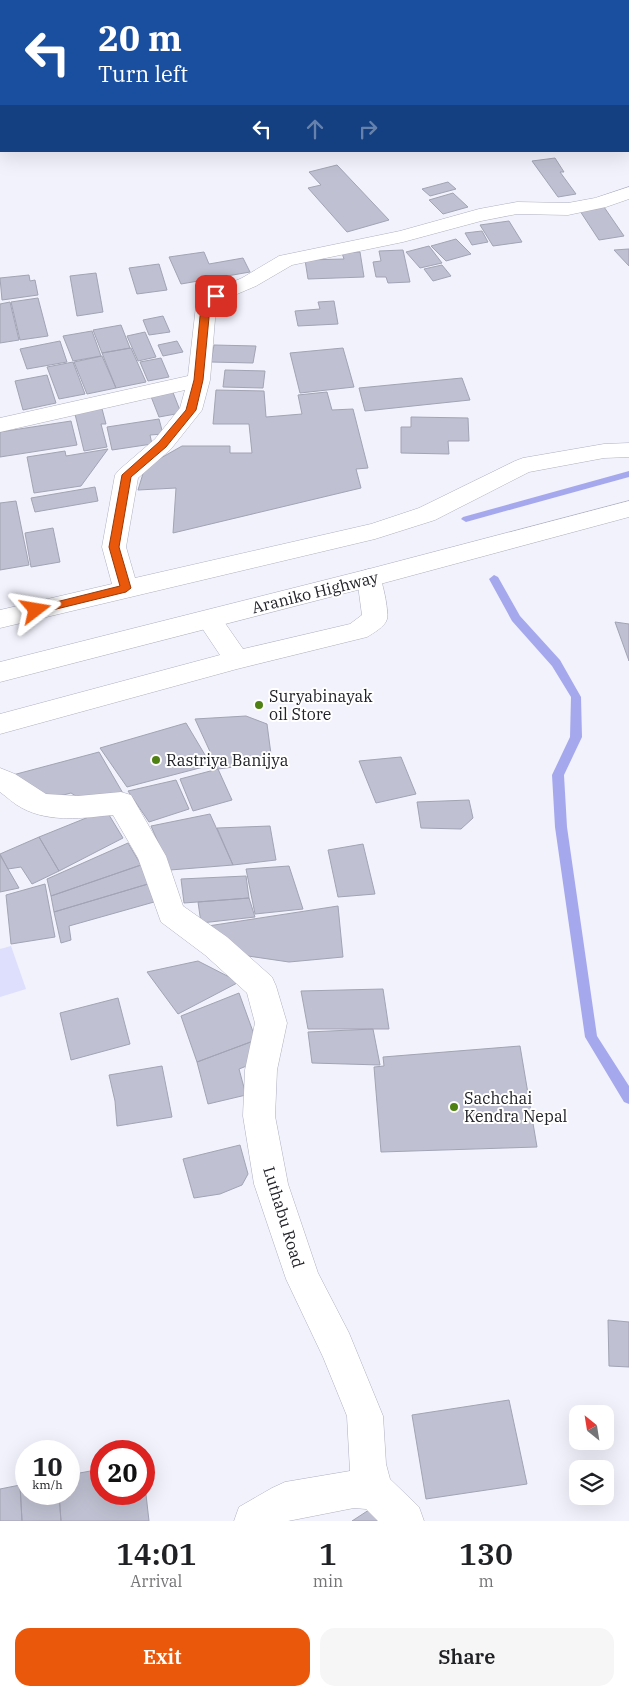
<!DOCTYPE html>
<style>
:root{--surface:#fff;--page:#f6f6f6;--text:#202124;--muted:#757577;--accent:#ea580c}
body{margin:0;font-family:"IBM Plex Serif",serif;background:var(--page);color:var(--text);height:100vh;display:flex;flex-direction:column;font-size:19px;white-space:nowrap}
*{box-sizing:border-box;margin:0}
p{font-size:16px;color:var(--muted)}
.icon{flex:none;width:28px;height:28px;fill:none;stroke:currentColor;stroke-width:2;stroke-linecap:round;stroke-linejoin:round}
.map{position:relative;height:1521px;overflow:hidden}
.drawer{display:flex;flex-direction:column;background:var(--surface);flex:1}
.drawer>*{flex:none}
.hud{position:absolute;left:0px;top:0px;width:630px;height:152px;box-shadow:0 5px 20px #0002;background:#1a4fa0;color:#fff;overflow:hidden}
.needle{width:32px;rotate:330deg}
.fabs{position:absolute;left:569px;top:1405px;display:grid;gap:10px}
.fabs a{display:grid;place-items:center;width:45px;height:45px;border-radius:10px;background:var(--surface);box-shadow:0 5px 20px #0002;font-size:25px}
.speed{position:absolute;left:15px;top:1440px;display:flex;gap:10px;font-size:25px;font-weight:700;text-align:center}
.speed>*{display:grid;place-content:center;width:65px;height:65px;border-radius:50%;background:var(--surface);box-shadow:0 5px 20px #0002;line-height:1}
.speed small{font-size:12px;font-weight:400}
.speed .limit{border:8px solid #d22;background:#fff;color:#111}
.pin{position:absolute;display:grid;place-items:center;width:42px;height:42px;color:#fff;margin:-21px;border-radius:10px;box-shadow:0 2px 8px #0006}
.me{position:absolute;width:55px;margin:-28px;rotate:76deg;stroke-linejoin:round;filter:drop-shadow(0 0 4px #0008)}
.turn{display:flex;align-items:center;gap:18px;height:105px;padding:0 15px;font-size:22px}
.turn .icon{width:65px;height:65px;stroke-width:2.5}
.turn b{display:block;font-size:35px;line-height:42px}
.lanes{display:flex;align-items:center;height:48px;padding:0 15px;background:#0003;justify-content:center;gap:25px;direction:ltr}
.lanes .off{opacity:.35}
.eta{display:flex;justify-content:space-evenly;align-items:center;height:85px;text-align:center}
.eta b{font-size:30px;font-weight:600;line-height:35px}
.button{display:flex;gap:10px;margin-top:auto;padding:10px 15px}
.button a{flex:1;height:58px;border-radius:15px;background:var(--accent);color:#fff;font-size:20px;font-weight:600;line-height:58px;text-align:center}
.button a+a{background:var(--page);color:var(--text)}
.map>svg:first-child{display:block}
.green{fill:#dddffd}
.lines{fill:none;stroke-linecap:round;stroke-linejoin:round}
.stream{fill:#a6a8ed;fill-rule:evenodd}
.building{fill:#bfc0d1;stroke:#a2a3b4}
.minor-casing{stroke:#afb0c1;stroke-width:1}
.highway-casing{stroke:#afb0c1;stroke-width:1}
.minor{fill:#fff;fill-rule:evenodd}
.highway{fill:#fff;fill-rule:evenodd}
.route{fill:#ea580c;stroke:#983908}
.poi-dot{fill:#4e8013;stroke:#fff;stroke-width:2}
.labels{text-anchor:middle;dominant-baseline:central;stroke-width:4;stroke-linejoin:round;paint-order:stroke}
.street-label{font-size:16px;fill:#222229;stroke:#fff}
.poi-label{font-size:16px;fill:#222229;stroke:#fff;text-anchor:start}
</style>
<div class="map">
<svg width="629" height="1521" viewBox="0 0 629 1521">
<rect width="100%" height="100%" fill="#f1f2fc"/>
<path class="green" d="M11 946 26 989 0 997V949Z"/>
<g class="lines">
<path class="stream" d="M629 471V477L466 522 461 519 463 517Z
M494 575 498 577 520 616 560 660 581 697 582 737 564 775 567 827 597 1036 629 1086V1104L624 1102 585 1037 555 827 552 775 570 737 571 697 552 666 512 621 489 579Z"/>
</g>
<path class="building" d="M555 158 564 172H560L576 194 558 197 532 161Z
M337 165 389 220 347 232 308 188 321 185 309 172Z
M448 182 456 189 430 196 422 189Z
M453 193 468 207 443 214 429 200Z
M604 207 624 236 599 240 580 211Z
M509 221 522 242 493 246 480 225Z
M482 231 488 242 472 245 465 233Z
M456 239 471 254 446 261 431 246Z
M429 246 442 263 420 268 406 252Z
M629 249V266L614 250Z
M403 250 410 282 388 283 386 277H376L373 262 381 261 379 251Z
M204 252 209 264 243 258 250 272 181 284 169 257Z
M360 252 364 277 308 279 305 260 344 259 342 253Z
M159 264 167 290 137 294 129 268Z
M442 265 451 276 433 281 424 269Z
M96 273 103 312 77 316 70 276Z
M29 275 30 281 35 280 38 295 2 300 0 278Z
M38 298 48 336 20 340 11 302Z
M334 301 338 324 298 326 295 311 320 309 318 302Z
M10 302 19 340 0 343V304Z
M163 316 170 332 149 335 143 320Z
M121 325 130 348 102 353 93 330Z
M92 331 101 356 73 361 63 336Z
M145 332 156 357 138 361 127 336Z
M60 341 67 362 27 369 20 349Z
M177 341 183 352 163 356 158 345Z
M214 345 256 346 253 363 211 362Z
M131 348 146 382 116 388 102 353Z
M343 348 354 387 300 393 290 353Z
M102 356 116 388 87 394 74 362Z
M161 358 169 377 148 381 140 362Z
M73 362 85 394 59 399 47 367Z
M225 370 265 371 263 388 223 387Z
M47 375 56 403 23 410 15 381Z
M462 378 470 400 365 411 359 388Z
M172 390 181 413 159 417 150 394Z
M216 390 264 391 266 417 302 414 298 395 327 392 332 410 353 409 368 468 356 469 361 488 173 533 176 488 138 490 145 467 182 446H230V453H252L249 424H213Z
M101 405 106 424H101L107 447 84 451 74 410Z
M411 417 468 418 469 441H448L449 454 401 453V427H411Z
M159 419 163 434 150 435 152 444 112 450 107 427Z
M71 421 77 445 0 457V432Z
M108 449 81 486 34 493 27 457 65 451 66 456Z
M95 487 98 501 35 512 31 498Z
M16 501 29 565 0 570V503Z
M53 528 60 562 31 567 25 533Z
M615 622 629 624V661Z
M246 716 267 724 272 762 218 769 195 719Z
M186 723 211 765 127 787 100 748Z
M99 752 124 795 85 802 71 793 48 799 9 776Z
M401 757 416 794 376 803 359 761Z
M218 769 232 800 193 811 180 779Z
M176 780 189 809 149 822 128 791Z
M469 800 473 818 461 829 421 828 417 802Z
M106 810 123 838 59 871 39 837Z
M210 814 233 865 170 870 151 826Z
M270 826 276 860 233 865 217 828Z
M39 837 59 871 32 884 21 867 8 869 0 854Z
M128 843 141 865 51 896 47 879Z
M363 844 375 894 338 897 328 850Z
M0 855 8 869 19 888 0 892Z
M141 865 148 884 54 912 51 896Z
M289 866 303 909 255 914 246 869Z
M246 876 249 898 184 903 181 879Z
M45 884 55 937 11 944 6 895Z
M148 884 154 902 69 926 71 940 61 943 54 912Z
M249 898 255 917 201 923 198 902Z
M338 906 343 957 289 962 248 956 208 926Z
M198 961 239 982 178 1014 147 972Z
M383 989 389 1029H308L301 991Z
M239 993 256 1040 197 1062 181 1016Z
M118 998 130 1044 71 1060 60 1013Z
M373 1029 380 1065 312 1063 308 1032Z
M256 1040 257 1062 239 1069 246 1095 208 1104 197 1062Z
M520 1046 537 1147 381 1152 374 1067 384 1066 383 1057Z
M162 1066 172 1117 117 1126 115 1101 109 1075Z
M240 1145 248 1174 242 1185 220 1194 194 1198 183 1159Z
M608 1320 629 1322V1367L609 1366Z
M509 1400 527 1484 426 1499 412 1415Z
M101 1469V1494H144V1477L149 1521H61L59 1494H69V1475Z
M26 1484V1494H59L61 1521H22L20 1485Z
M20 1485 22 1521H0V1489Z
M375 1506 384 1521H352Z"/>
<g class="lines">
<g class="minor-casing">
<path id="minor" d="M629 187V199L606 207 568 215 517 214 481 221 403 242 292 265 256 286 223 300 216 307 210 380 202 410 171 449 138 478 126 547 135 578 371 524 419 508 515 461 523 458 604 444 629 443V457L604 458 529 472 435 520 375 539 0 628V610L112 584 102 547 115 475 119 470 155 439 180 408 185 390 0 432V418L188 376 196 306 209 292 242 278 279 256 400 231 479 209 517 202 568 203 595 198Z
M369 569 378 572C382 579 389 610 387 619 385 627 373 633 367 637L237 669 0 734V714L220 655 196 619 200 613 209 610 218 613 243 649 350 624 362 615 357 578 360 572Z
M0 768 15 774 46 794 78 796 121 792 131 795 166 856 183 906 227 937 272 977 276 986 287 1023 277 1070 275 1116 288 1184 318 1273 349 1333 383 1416 386 1464 390 1479 419 1507 424 1521H378L366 1509 354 1508 288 1521H234L239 1507 272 1488 285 1482 350 1471 347 1416 323 1357 286 1279 254 1184 243 1116 245 1070 255 1023 247 993 205 955 161 922 138 858 113 815C83 818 50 823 22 808 14 804 7 797 0 792Z"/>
</g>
<g class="highway-casing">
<path id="highway" d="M629 501V517L369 587 0 682V662L369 569Z"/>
</g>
<use href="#minor" class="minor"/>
<use href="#highway" class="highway"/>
</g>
<path class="route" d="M216 293 220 296 210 307 203 380 196 410 166 447 131 477 119 547 131 588 126 592 36 614 32 613 31 610 32 608 120 586 109 547 122 475 159 442 186 410 194 380 201 306Z"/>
<g class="poi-dot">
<circle cx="259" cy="705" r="5"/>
<circle cx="156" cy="760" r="5"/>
<circle cx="454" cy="1107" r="5"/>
</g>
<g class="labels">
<g class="street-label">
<text transform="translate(315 592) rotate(-14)">Araniko Highway</text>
<text transform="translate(284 1217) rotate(73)">Luthabu Road</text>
</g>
<g class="poi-label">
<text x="269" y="696">Suryabinayak<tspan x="269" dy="18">oil Store</tspan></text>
<text x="166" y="760">Rastriya Banijya</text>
<text x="464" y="1098">Sachchai<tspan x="464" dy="18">Kendra Nepal</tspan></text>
</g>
</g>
</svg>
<div class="fabs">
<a><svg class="needle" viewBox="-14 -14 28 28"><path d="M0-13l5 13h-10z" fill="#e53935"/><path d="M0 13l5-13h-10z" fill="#757577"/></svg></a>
<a><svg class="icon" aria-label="layers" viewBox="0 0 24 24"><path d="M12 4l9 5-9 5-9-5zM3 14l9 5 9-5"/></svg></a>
</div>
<div class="speed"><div>10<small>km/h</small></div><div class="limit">20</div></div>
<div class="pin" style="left:216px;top:296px;background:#d93025"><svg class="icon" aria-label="arrive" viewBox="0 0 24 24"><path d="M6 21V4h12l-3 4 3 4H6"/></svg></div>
<svg class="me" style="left:36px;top:610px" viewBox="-20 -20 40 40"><path d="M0-17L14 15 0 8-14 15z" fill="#ea580c" stroke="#fff" stroke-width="4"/></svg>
<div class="hud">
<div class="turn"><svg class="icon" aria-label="left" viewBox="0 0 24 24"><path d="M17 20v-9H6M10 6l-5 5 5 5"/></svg><div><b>20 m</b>Turn left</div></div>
<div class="lanes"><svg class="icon" aria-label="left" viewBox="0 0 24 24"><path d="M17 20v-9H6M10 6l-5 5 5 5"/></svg><svg class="icon off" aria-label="ahead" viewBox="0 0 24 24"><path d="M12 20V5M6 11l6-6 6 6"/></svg><svg class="icon off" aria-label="right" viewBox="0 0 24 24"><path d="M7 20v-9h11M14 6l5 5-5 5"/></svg></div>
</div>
</div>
<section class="drawer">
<div class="eta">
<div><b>14:01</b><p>Arrival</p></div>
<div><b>1</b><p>min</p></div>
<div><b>130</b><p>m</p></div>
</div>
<div class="button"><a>Exit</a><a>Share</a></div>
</section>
